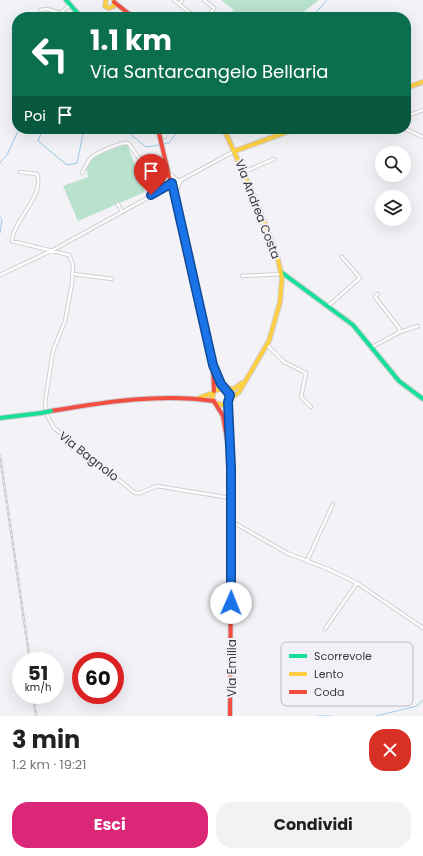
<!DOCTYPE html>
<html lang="it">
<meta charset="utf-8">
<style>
:root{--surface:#fff;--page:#f2f2f2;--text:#222;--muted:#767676;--accent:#db2777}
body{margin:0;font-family:Poppins,sans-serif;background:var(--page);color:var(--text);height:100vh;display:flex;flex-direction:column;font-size:15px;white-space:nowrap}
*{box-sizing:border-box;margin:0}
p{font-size:13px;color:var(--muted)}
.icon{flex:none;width:22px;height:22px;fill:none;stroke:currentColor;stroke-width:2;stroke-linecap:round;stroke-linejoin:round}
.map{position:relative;height:716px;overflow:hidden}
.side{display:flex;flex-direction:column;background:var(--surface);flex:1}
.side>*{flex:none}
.guide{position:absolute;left:12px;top:12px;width:399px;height:122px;border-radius:16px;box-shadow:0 4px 16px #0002;background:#0b6e4f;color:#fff;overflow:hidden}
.buttons{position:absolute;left:375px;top:146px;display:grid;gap:8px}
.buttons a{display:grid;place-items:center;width:36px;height:36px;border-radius:50%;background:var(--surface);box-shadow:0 4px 16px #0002;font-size:20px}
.speed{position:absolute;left:12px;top:652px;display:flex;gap:8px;font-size:20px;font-weight:700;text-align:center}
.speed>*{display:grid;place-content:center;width:52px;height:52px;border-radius:50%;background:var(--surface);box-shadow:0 4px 16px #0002;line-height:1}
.speed small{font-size:10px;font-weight:400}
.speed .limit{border:6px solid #d22;background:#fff;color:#111}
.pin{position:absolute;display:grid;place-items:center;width:34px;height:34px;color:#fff;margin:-41px -17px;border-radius:50% 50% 50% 0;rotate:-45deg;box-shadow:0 0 4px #0007}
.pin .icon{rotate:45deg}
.me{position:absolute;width:44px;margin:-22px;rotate:1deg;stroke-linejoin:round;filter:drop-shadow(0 0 3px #0008)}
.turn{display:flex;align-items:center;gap:14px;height:84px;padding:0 12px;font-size:18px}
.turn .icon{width:52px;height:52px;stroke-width:2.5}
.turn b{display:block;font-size:28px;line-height:34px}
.then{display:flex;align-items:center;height:38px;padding:0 12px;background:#0003;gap:8px;font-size:15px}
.round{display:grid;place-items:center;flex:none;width:42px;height:42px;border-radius:16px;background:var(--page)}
.head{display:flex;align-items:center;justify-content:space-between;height:68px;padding:0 12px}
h1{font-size:24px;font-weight:700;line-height:30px}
.cta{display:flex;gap:8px;margin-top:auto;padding:8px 12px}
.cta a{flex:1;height:46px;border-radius:16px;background:var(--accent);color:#fff;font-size:16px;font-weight:700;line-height:46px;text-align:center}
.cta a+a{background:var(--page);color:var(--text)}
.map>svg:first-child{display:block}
.green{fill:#b9e2ce}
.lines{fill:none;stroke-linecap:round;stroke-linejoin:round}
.stream{stroke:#99caea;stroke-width:1}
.street-casing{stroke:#d0cfd2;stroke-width:4.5}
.fast-casing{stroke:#d0cfd2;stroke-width:6}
.slow-casing{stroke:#d0cfd2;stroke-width:6}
.jam-casing{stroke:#d0cfd2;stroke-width:6}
.street{stroke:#fdfdfe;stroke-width:2.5}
.fast{stroke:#16e098;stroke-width:4}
.slow{stroke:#ffcf43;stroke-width:4}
.jam{stroke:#f24e42;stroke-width:4}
.rail-casing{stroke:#ccc;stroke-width:2.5}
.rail{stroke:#f2f1f8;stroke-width:1;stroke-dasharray:3;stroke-linecap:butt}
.fast-bridge-casing{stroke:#d0cfd2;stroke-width:6;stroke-linecap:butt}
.fast-bridge{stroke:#16e098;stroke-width:4}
.route-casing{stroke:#114b97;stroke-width:10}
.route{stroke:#1a73e8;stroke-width:7}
.labels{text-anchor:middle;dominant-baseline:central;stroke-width:4;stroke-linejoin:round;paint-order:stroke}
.street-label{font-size:12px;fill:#3a3a3c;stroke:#f2f1f8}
.key{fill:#f2f1f8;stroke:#bbbac0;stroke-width:1}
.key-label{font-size:11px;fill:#3a3a3c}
</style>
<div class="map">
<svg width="423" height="716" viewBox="0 0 423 716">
<rect width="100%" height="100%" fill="#f3f2f7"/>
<path class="green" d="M221 0H319L297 17H225L234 10Z
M127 144 145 192 78 221 63 186 88 177 86 166 93 157Z"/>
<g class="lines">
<path class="stream" d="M312 17 327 0
M43 129 38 141 67 165 77 163 84 129
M124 129 146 147 159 145
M163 144 169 143 179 129
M0 163 7 155 19 129
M0 217 2 219 0 233
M317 716H332
M376 716 417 706 423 700"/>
<g class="street-casing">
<path id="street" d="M174 0 195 17
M204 0 214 8 208 17
M179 4 182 0
M40 10 47 9 60 13 70 5
M406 124 410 115 423 110
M163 129 165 137
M405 129 423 137
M20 172 37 174C45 196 13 220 12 241L69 255 73 264 72 284 65 321 53 351 45 403 47 415 54 428 135 493H140L157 486 230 498
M144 172 156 167 154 161 164 158
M244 172 274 159
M82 173C85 169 86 164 90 159 95 153 121 142 128 143L141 161 151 195
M169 173 177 180
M245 176 243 178 251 198 254 197
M164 188 175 181 180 180
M163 190 169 189 179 182
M175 195 181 180 231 153
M251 198 260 219
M118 204 122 212
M260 219 272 250 276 255
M73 274 112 279
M0 275 53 250 162 190 168 177
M242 276 281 274
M378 294 375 297 399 328 400 332
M328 306 360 278 342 257
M267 345 284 362 306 373 301 397 311 407
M372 347 400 332 418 326
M231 521 287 553 330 570 357 583 423 628
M307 561 333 504
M325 629 357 583"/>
</g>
<g class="fast-casing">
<path id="fast" d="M66 0 81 17
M281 272 353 325 399 381 423 399
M215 370 224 388
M0 418 41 413"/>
</g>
<g class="slow-casing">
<path id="slow" d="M106 0 105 6 109 8 114 6V0
M406 88 423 82
M224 129 257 203 277 255 282 278 280 302 269 341 239 392 229 400
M235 151 295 129
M226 388 234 389 242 383
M199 398 213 393
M228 402 223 405 215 403 212 399 214 391 223 388 229 395 231 561"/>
</g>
<g class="jam-casing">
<path id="jam" d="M114 2 133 17
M158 129 213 365 214 391
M215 403 223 416 227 439
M51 411C106 402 159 393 214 401
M230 716 231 561"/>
</g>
<use href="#street" class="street"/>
<use href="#fast" class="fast"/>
<use href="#slow" class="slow"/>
<use href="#jam" class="jam"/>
<g class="rail-casing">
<path id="rail" d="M0 456 30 661
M33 695 36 716"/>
</g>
<use href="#rail" class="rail"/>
<g class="fast-bridge-casing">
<path id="fast-bridge" d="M41 413 51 411"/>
</g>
<use href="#fast-bridge" class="fast-bridge"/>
</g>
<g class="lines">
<g class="route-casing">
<path id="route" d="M151 195 172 183 213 365 221 384 230 395 228 402 231 468V603"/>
</g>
<use href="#route" class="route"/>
</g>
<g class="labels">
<g class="street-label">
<text transform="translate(258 209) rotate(69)">Via Andrea Costa</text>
<text transform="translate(89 456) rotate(38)">Via Bagnolo</text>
<text transform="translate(231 668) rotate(-90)">Via Emilia</text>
</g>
</g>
<rect x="281" y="642" width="132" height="64" rx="6" class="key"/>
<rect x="289" y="654" width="18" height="4" fill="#16e098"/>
<rect x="289" y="672" width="18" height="4" fill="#ffcf43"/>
<rect x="289" y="690" width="18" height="4" fill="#f24e42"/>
<g class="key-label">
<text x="314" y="660">Scorrevole</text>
<text x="314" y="678">Lento</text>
<text x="314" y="696">Coda</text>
</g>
</svg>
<div class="buttons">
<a><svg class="icon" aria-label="search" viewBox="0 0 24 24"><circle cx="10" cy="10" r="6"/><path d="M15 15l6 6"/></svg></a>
<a><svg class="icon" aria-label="layers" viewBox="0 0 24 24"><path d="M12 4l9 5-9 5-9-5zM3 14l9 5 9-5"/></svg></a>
</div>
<div class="speed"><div>51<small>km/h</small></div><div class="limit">60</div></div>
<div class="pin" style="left:151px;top:195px;background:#d93025"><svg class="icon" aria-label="arrive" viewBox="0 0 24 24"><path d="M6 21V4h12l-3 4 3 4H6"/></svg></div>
<svg class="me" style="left:231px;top:603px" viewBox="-20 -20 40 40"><circle r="19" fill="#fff"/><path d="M0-13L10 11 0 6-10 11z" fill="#1a73e8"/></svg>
<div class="guide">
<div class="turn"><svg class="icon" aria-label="left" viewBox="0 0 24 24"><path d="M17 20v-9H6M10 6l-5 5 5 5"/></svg><div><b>1.1 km</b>Via Santarcangelo Bellaria</div></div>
<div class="then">Poi<svg class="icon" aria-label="arrive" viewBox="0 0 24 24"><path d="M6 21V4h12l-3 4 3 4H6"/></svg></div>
</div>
</div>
<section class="side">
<div class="head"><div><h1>3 min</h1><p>1.2 km · 19:21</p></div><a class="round" style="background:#d93025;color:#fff"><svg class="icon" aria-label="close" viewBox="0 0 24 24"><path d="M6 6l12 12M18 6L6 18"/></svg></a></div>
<div class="cta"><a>Esci</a><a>Condividi</a></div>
</section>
